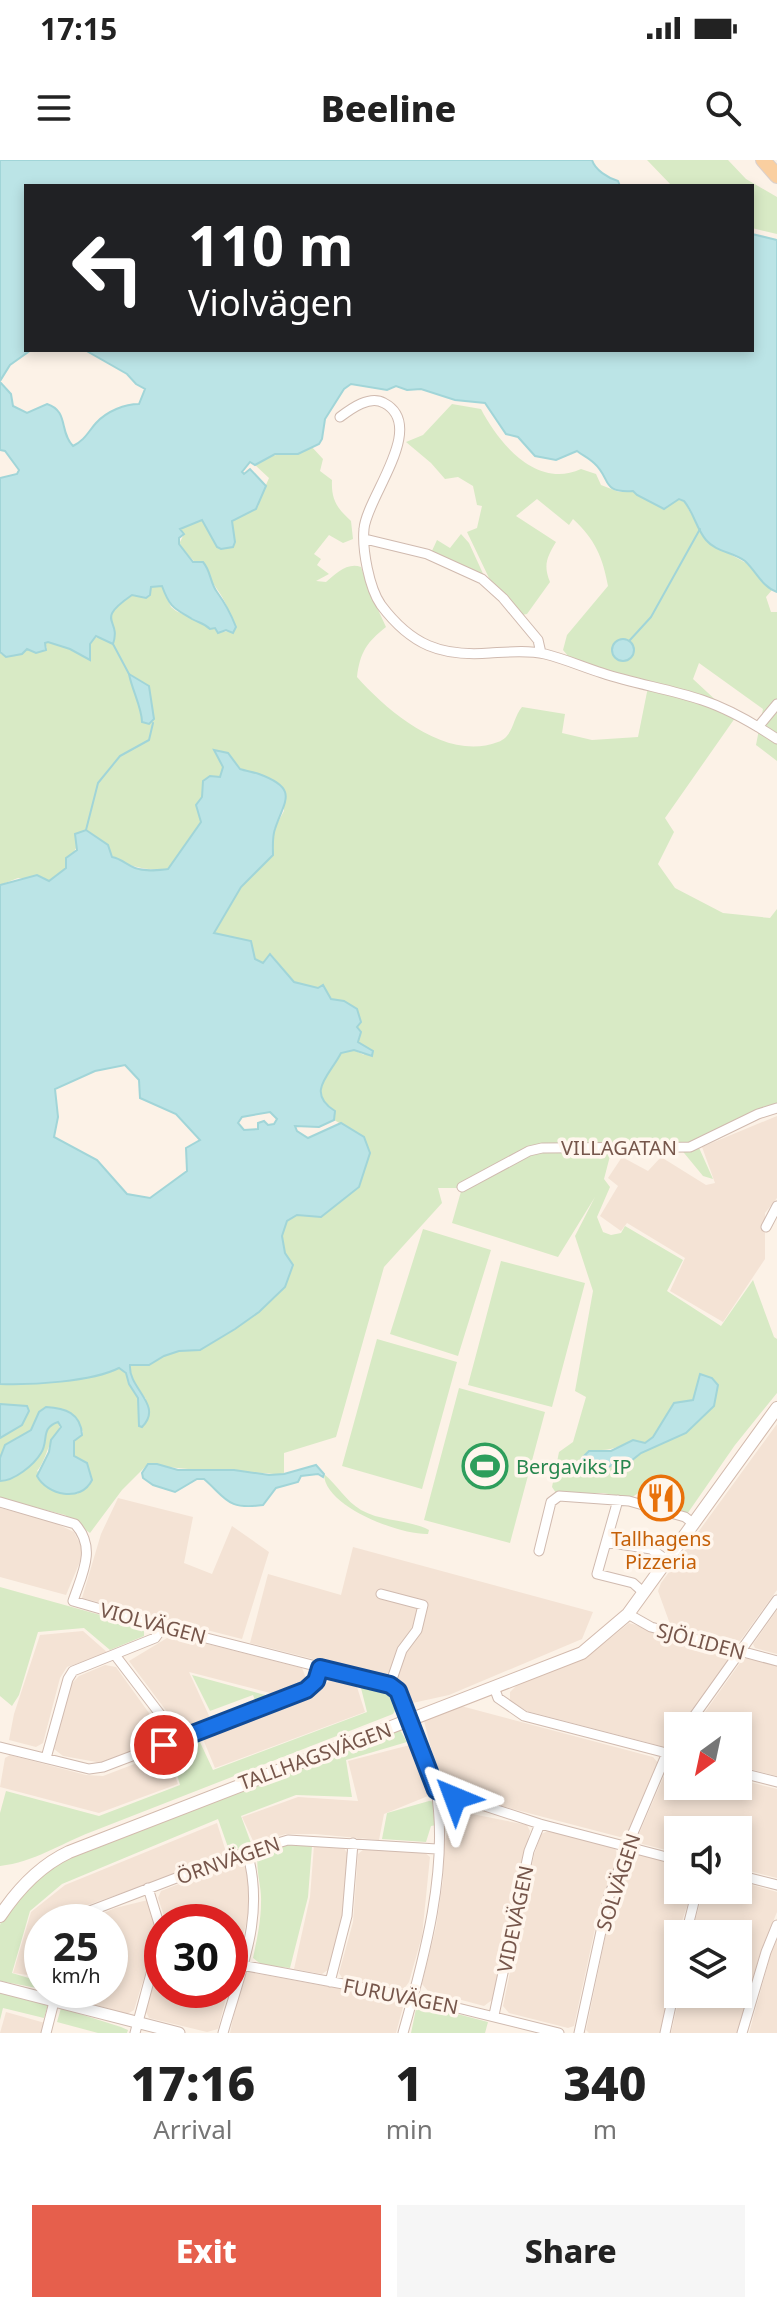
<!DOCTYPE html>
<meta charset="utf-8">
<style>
:root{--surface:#fff;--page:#f6f6f6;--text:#222;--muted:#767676;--accent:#e65f4c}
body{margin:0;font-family:"Noto Sans",sans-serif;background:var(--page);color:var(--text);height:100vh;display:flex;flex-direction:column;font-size:30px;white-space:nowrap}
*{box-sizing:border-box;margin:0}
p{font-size:26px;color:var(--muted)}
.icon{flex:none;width:44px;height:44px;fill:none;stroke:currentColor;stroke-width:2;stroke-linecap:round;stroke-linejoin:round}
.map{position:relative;height:1873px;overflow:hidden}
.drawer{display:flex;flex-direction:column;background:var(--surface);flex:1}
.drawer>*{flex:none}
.top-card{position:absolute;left:24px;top:24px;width:730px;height:168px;border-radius:0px;box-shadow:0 4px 12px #0003;background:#202124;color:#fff;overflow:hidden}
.needle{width:52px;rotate:213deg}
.fabs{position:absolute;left:664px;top:1552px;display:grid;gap:16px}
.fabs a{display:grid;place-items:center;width:88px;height:88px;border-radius:0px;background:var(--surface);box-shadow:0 4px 12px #0003;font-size:40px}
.speed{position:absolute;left:24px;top:1744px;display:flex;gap:16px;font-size:40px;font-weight:700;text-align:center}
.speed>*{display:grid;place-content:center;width:104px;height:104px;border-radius:50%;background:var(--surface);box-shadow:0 4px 12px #0003;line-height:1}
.speed small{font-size:20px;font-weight:400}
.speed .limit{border:12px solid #d22;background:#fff;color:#111}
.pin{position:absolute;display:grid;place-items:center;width:68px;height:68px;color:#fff;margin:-34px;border:4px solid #fff;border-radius:50%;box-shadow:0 2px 8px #0007}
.me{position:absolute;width:88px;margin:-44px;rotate:316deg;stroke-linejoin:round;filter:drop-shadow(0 0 6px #0008)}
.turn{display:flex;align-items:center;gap:28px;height:168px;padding:0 32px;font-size:36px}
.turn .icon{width:104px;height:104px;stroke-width:2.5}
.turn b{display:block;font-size:56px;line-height:68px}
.eta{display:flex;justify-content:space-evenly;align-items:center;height:136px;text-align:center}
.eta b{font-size:48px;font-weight:800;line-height:56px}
.action{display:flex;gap:16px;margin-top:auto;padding:16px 32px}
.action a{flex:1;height:92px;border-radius:0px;background:var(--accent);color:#fff;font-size:32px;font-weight:800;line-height:92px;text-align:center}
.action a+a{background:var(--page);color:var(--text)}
.status{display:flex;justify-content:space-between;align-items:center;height:56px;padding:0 40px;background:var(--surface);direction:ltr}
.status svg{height:22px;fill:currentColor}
header{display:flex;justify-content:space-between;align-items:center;height:104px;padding:0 32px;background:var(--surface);font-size:36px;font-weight:800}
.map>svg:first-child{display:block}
.residential{fill:#f4e3d5}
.green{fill:#d8eac5;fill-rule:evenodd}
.water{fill:#bbe4e6;stroke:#a1d5d8;stroke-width:2;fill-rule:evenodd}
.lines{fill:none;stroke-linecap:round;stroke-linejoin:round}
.stream{stroke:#a1d5d8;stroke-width:2}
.minor-casing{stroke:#d0baaf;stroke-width:11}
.tertiary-casing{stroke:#d0baaf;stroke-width:13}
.secondary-casing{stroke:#d3baad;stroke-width:14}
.primary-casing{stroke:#d9d0cd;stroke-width:16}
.minor{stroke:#fff;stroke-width:9}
.tertiary{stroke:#fff;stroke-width:11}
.secondary{stroke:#fff;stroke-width:12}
.primary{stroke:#facfa0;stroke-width:14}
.route-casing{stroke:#114b97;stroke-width:20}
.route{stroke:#1a73e8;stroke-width:14}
.labels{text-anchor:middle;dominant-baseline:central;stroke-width:7;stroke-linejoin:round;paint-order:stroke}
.street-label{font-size:20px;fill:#76564b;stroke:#fff6ed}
.leisure-label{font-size:20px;fill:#27864d;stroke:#fff6ed;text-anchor:start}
.food-label{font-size:20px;fill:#c56008;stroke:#fff6ed}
</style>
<div class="status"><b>17:15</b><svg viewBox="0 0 49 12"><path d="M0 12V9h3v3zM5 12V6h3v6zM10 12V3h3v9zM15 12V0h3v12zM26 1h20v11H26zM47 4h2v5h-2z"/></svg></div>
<header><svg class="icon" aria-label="menu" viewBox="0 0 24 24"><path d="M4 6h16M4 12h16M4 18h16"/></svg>Beeline<svg class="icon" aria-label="search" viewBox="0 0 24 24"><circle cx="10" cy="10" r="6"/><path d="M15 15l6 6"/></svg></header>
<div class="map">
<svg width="777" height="1873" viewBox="0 0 777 1873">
<rect width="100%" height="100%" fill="#fcf2e7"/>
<path class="residential" d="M777 956V1038L765 1053V1099L723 1162 670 1131 685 1098 627 1063 621 1071 600 1056 618 1026 608 1018 622 997 648 1011 661 997 706 1025 715 1023 702 987Z
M777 1264V1430L740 1481 670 1464 658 1431 661 1423Z
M118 1338 193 1357 184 1403 212 1414 232 1366 269 1392 242 1479 82 1438 101 1374Z
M0 1348 49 1360 74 1372 84 1392 66 1435 0 1417Z
M353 1387 593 1452 582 1479 449 1535 408 1544 404 1531 388 1518 250 1483 268 1414 341 1435Z
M777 1450V1494L755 1488 753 1484Z
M629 1463 726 1492 729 1500 665 1587 527 1551 510 1541V1532L519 1523 574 1502 602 1485Z
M83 1471 108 1493 67 1507 60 1518 43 1583 36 1587 9 1580 14 1554 40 1475Z
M172 1475 302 1508 306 1518 302 1524 274 1534 189 1512 211 1560 189 1569 179 1568 129 1501Z
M747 1498 777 1505V1616L738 1606V1566H695L742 1500Z
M105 1505 116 1507 164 1574 162 1579 102 1603 63 1596 54 1589 69 1526 79 1516Z
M330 1521 356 1524 365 1552 215 1608 203 1579 280 1547Z
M461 1546 653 1597 659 1604 627 1674 620 1677 474 1639 452 1630 445 1622 433 1596 424 1561Z
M410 1585 428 1636 384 1654 379 1680 315 1674H286L254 1683 242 1657 298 1637 358 1641 348 1601Z
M166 1592 178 1624 99 1653 0 1627 5 1598 10 1595 86 1615 103 1616Z
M670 1602 678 1604V1626H738V1619L777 1629V1718L738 1708V1670H678V1693L642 1684 638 1676Z
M472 1654 527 1665 530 1671 492 1840 484 1846 428 1831 422 1824 436 1767 443 1720 444 1683 451 1661Z
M217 1663 226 1692 148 1724 82 1747 72 1752 69 1762H42V1817L13 1813 31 1752 65 1725Z
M548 1671 615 1687 618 1699 601 1741 574 1866 568 1868 509 1853 503 1846 534 1695 541 1674Z
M314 1685 344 1688 349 1696 343 1755 328 1810 322 1814 294 1809 310 1737Z
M364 1689 424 1692 430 1697 422 1776 409 1822 404 1829 343 1819 339 1813 353 1762 358 1694Z
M638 1692 678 1705V1730H692L678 1774 664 1856 660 1873H589L586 1870 613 1740 627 1698Z
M242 1702 248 1711 251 1729 248 1757 230 1824V1762H166L158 1738 161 1731 227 1705Z
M738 1721 777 1732V1752L760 1794 737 1873H671L680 1834H738V1774H691L704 1730H738Z
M148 1740 155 1763V1782L134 1850 127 1854 69 1837 64 1830H110V1762H86L88 1760 115 1748Z
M777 1779V1873H749L771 1793Z
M162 1799V1830H228L218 1869 207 1872 149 1858 145 1850Z
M248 1812 396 1839 403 1847 396 1873H230L242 1816Z
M6 1852 45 1863 43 1873H0Z"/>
<path class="green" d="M647 0H728L746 19 777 37V74L752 68V26H672Z
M452 244 481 249C499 284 537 329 581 309L596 314 601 325 619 332 633 331 684 341 706 381 746 403 772 430 766 437 771 452H777V601L756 585 763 549 699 503 693 519 735 558 665 658 674 672 658 704 675 728 723 753 770 758 777 749V944L696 981 713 1019 703 1016 675 982 622 984 610 996 604 1019 610 1027 597 1057 603 1072 611 1075 621 1073 625 1066 683 1100 667 1131 721 1166 753 1120 774 1177 777 1179V1233L735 1285 685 1357 673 1353 676 1338 668 1328 650 1325 631 1338 603 1333H556L552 1327 559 1292 573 1282 586 1237 575 1231 593 1131 575 1076 595 1037 558 1097 452 1063 462 1028H438L442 1043 384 1107 336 1277 284 1293V1315C239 1310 193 1312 148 1304L122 1330 90 1373 65 1355 0 1338V1321C14 1321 34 1305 41 1293 49 1281 40 1268 58 1262L60 1270C47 1280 48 1298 37 1311L77 1334 89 1326 92 1320 87 1303 74 1296V1281L82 1275 83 1271 39 1252 31 1270 5 1285 0 1298V1278L3 1277 27 1246 0 1244V1224C31 1225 92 1222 119 1207L126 1213C129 1225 140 1235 138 1247L146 1239 131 1219 130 1205H149L164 1196 179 1191 200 1190 259 1152 285 1093 282 1076 287 1061 297 1055 321 1057 336 1044 364 977 334 960 335 951C304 931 330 916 341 893L354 890 364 895 358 882 357 867 350 847 344 841 331 839 318 828 294 822 271 794 263 803 255 799 250 781 214 774 241 727 273 695V671L284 651V629L256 613 240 609 223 594 216 591 223 607 220 618 203 621 201 662 168 709C147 711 131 707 113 698 103 693 95 677 85 670L66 708 49 721 18 718 0 725V492L2 495C10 494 23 489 29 490 38 490 38 494 47 488L45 483 48 482 70 489 90 500C91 476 89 476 115 478 112 470 108 461 111 452 117 439 149 425 162 426L171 447 176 451 221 472 230 471C236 439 198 408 179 384L183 376 179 369 202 360 213 379H234L232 361 258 347 261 336 269 318 255 305C275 289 291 298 311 286L323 299 320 311 332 320C331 340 337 348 351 361L353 379 343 383 329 375 314 394 321 399 317 405 329 414 316 421 326 422C336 414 347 402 361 407L368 428 386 467C367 482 360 492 357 517 388 552 447 602 498 582 514 576 512 559 522 547L565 554 562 573 592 580 638 577 648 527 569 497 563 490 567 475 608 426C603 398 595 379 573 359L569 365 537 339 516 356 556 382C547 397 543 405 550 422L527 454 522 455 489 418 467 372 477 368 482 346 477 345 473 326 458 317 445 319 431 303 406 282 423 275ZM693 1240 714 1246 686 1273 620 1301 594 1315 599 1290C616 1291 627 1279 645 1283L653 1277 674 1243Z
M461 374 469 383 485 418 431 393 437 380 450 388Z
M423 1069 491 1090 458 1196 390 1174Z
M501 1101 585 1123 552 1247 468 1225Z
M377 1179 457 1202 422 1329 342 1306Z
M459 1228 545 1252 510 1383 424 1360Z
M324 1314C337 1325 346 1341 361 1350 382 1362 408 1359 429 1370L428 1374C401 1375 324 1347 324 1314Z
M0 1427 140 1466 144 1471V1476L110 1490 84 1468 38 1472 19 1535 12 1546 0 1536Z
M192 1515 269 1536 256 1543 253 1535 210 1551Z
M360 1524 388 1527 397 1535V1547L393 1554 91 1672C60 1684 34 1702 0 1706V1653L6 1631 99 1656 180 1625 171 1593 199 1580 213 1610 367 1552Z
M400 1570 407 1582 346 1600 352 1637 296 1635 241 1656 251 1683 230 1693 218 1659 62 1724 30 1751 12 1813 42 1822V1829L0 1821C0 1804 0 1781 0 1765 10 1733 49 1709 76 1694Z
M429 1641 454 1644 461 1649 444 1664 431 1666 426 1682 382 1679 387 1653Z
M289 1685 312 1686 308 1737 290 1808 262 1805 253 1798C257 1779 261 1761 261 1742 262 1726 254 1706 259 1691Z
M0 1833 48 1845 44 1858 3 1848 0 1860Z
M423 1845 488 1862 485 1873H411L416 1849Z
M61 1848 121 1867 128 1870 127 1873H98L57 1862Z"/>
<path class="water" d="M0 0H592C595 10 608 18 618 21L620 26H26V190H31L10 205 0 221Z
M752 74 777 80V432C762 427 756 411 745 401 733 392 716 392 706 380 696 368 694 353 684 341L679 339 664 349 637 335 633 331C600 333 612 319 594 303 589 298 582 295 577 291L556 300 535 296 518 277 506 274 485 243 455 240 421 229 407 230 396 226 387 230 351 224 344 229 325 259 322 279 319 284 298 294H275L255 305 250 302 242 312 244 314 250 309 266 326 256 349 232 361 235 382 233 387 221 389 217 387 202 360 180 369 184 374 179 378V384L193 402H203C211 411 210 423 217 432 225 443 231 454 236 467L233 473 226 470 218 473 215 468 210 469C204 463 199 463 192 459 174 448 170 448 162 426L151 427 150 435 146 438 132 435C93 462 122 458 113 484L96 476 90 484V500L70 489 48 482 45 483 46 490 36 493 27 489 22 494 6 497 0 492V318L17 314 19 310 5 291 0 290V222L11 234 13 246 27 253 47 244C69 251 59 272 73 286 85 280 88 272 96 263 107 251 125 244 139 244L145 229 136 224 127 214 85 190H752Z
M612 490a11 11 0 1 1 22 0a11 11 0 1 1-22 0Z
M129 514 149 526 154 559 149 564 142 562C142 548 132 530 129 514Z
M214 590 228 593 240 609C246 611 253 612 259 614 300 629 284 641 275 669 272 677 273 687 273 695L241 727 214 773 251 781 255 799 263 803 270 794 294 822 318 828 323 825 331 839 344 841 357 849 361 862 357 867 361 872 358 882 373 891 372 896 354 890 341 893C330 915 305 932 335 951L334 960 319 967 295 966 297 971 308 978 341 963 364 977 370 993 359 1027 321 1057 297 1055 287 1061 282 1076 285 1093 293 1105 285 1127 259 1152 235 1169 200 1190 179 1191 164 1196 149 1205H130C128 1229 164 1245 142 1267L139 1266 138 1238 129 1224 126 1213 119 1208C91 1222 32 1225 0 1224V725L37 715 49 721 66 708V698L77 690 75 674 86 670 108 685 112 697C122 699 127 705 135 708 146 712 158 710 168 709L201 662 196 645 202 637 203 621 210 616 220 617 223 607ZM125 905 139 920 140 938 176 954 200 980 186 988 187 1011 150 1038 127 1034 97 1000 54 977 58 957 55 929 95 911ZM270 952 277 959 274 964 268 965 264 961 258 963V969L244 970 238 963 242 957Z
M700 1214 712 1218 718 1225 714 1246 686 1273 641 1293 631 1301C613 1300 601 1314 583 1316L578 1312 581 1299 589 1291H611L633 1280 645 1283 653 1277 674 1243 693 1240Z
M0 1244 27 1246 29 1251 22 1265 0 1278Z
M46 1247C65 1248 81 1253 82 1275L74 1281V1296L87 1303 92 1320C81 1343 47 1335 37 1316L49 1292 51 1280 61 1267 58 1262C40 1268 49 1281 41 1293 34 1305 14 1321 0 1321V1298L5 1285 31 1270 39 1252Z
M148 1304H157L178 1310H234L269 1315 284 1314 316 1305 324 1314 323 1317 318 1314 301 1316 298 1322 276 1328 263 1345C227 1350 227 1339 204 1319H197L175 1332 153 1325 143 1318 142 1313Z"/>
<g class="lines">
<path class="stream" d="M630 480 651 457 700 369
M113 484 129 514
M86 670 98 623 120 596 149 580 153 563"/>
<g class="minor-casing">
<path id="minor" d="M340 257C352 248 370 235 384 243 428 266 366 338 364 369 362 389 369 428 381 445 411 485 441 497 490 493 508 492 528 490 545 494 565 499 583 507 602 513 635 524 669 529 702 540 729 549 753 563 777 579
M365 379 427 394 482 419 503 438 538 480 541 493
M758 567 777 544
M462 1027 529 991 542 988 690 987 758 954 777 948
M766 1067 777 1046
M618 1340 597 1414 633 1423 644 1433
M0 1342 75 1364C97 1388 82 1414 73 1441L163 1467 390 1525 398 1531 436 1630 540 1664 678 1700
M606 1382 651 1389 668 1401
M539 1391 551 1342 559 1336 629 1341 685 1357 694 1364
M381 1434 423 1445 417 1470 402 1490 390 1525
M628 1454 651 1467 777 1501
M115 1495 179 1579
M494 1527 498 1538 524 1556 678 1596
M687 1566 777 1440
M0 1587 89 1609 103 1607 306 1530 316 1521 320 1508
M46 1598 68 1519 73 1511 155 1478 163 1467
M738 1612 777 1622
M738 1715 777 1725
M76 1762 82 1754 231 1697 288 1680 437 1689
M686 1774 697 1730
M241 1805 413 1837 559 1873
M330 1822 347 1756 353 1683
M494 1855 529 1691 540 1664
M46 1873 57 1830
M135 1873 159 1784 160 1767 148 1728
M223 1873C240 1812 266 1756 247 1692
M403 1873C424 1799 449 1708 436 1630
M579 1873 608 1739 627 1687 667 1593 678 1578
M665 1873 678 1813
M742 1873 766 1792 777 1765"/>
</g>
<g class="tertiary-casing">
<path id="tertiary" d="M0 1827 179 1873"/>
</g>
<g class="secondary-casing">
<path id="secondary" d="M0 1756C18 1729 39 1706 69 1692L582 1493 628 1454 777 1248"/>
</g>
<g class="primary-casing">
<path id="primary" d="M763 0 777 16"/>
</g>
<use href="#minor" class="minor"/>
<use href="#tertiary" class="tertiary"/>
<use href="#secondary" class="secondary"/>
<use href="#primary" class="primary"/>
</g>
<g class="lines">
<g class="route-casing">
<path id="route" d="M164 1585 306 1530 316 1521 320 1508 390 1525 398 1531 436 1630 455 1638"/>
</g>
<use href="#route" class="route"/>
</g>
<defs>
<g id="stadium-ring" transform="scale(2.3)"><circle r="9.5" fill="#fff6ed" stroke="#2e9e5b" stroke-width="1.5"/><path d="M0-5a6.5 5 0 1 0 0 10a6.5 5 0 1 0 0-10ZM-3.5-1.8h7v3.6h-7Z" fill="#2e9e5b"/></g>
<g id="restaurant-ring" transform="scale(2.3)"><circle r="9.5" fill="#fff6ed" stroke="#e8710a" stroke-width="1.5"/><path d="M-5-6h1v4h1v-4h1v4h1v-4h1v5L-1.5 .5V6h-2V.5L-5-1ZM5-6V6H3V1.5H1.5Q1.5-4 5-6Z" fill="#e8710a"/></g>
</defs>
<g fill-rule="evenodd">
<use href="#stadium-ring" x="485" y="1306"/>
<use href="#restaurant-ring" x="661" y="1338"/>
</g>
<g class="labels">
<g class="street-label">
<text x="619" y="987">VILLAGATAN</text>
<text transform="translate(153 1463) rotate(15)">VIOLVÄGEN</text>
<text transform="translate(701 1481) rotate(15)">SJÖLIDEN</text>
<text transform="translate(315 1596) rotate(-20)">TALLHAGSVÄGEN</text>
<text transform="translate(228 1700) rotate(-19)">ÖRNVÄGEN</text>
<text transform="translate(618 1722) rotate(-72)">SOLVÄGEN</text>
<text transform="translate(515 1759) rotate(-78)">VIDEVÄGEN</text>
<text transform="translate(401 1836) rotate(11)">FURUVÄGEN</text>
</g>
<g class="leisure-label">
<text x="516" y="1306">Bergaviks IP</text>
</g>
<g class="food-label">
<text x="661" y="1378">Tallhagens<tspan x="661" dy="23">Pizzeria</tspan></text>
</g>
</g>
</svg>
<div class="fabs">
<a><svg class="needle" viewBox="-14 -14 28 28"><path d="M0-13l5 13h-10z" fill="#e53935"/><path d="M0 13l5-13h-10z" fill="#767676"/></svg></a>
<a><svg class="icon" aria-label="sound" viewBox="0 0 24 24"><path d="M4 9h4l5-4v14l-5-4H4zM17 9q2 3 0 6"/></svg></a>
<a><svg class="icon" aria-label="layers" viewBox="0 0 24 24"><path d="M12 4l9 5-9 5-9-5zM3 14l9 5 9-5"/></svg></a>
</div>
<div class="speed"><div>25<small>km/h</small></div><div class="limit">30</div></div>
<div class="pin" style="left:164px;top:1585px;background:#d93025"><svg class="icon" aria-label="arrive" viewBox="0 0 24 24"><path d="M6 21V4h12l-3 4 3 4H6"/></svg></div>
<svg class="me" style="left:455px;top:1638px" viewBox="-20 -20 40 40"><path d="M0-17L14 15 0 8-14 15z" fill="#1a73e8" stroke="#fff" stroke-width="4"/></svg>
<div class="top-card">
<div class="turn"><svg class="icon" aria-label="left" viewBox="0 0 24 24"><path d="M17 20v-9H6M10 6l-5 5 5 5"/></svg><div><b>110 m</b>Violvägen</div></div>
</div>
</div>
<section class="drawer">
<div class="eta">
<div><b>17:16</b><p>Arrival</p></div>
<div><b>1</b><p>min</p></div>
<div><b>340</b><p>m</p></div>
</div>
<div class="action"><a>Exit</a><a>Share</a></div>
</section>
